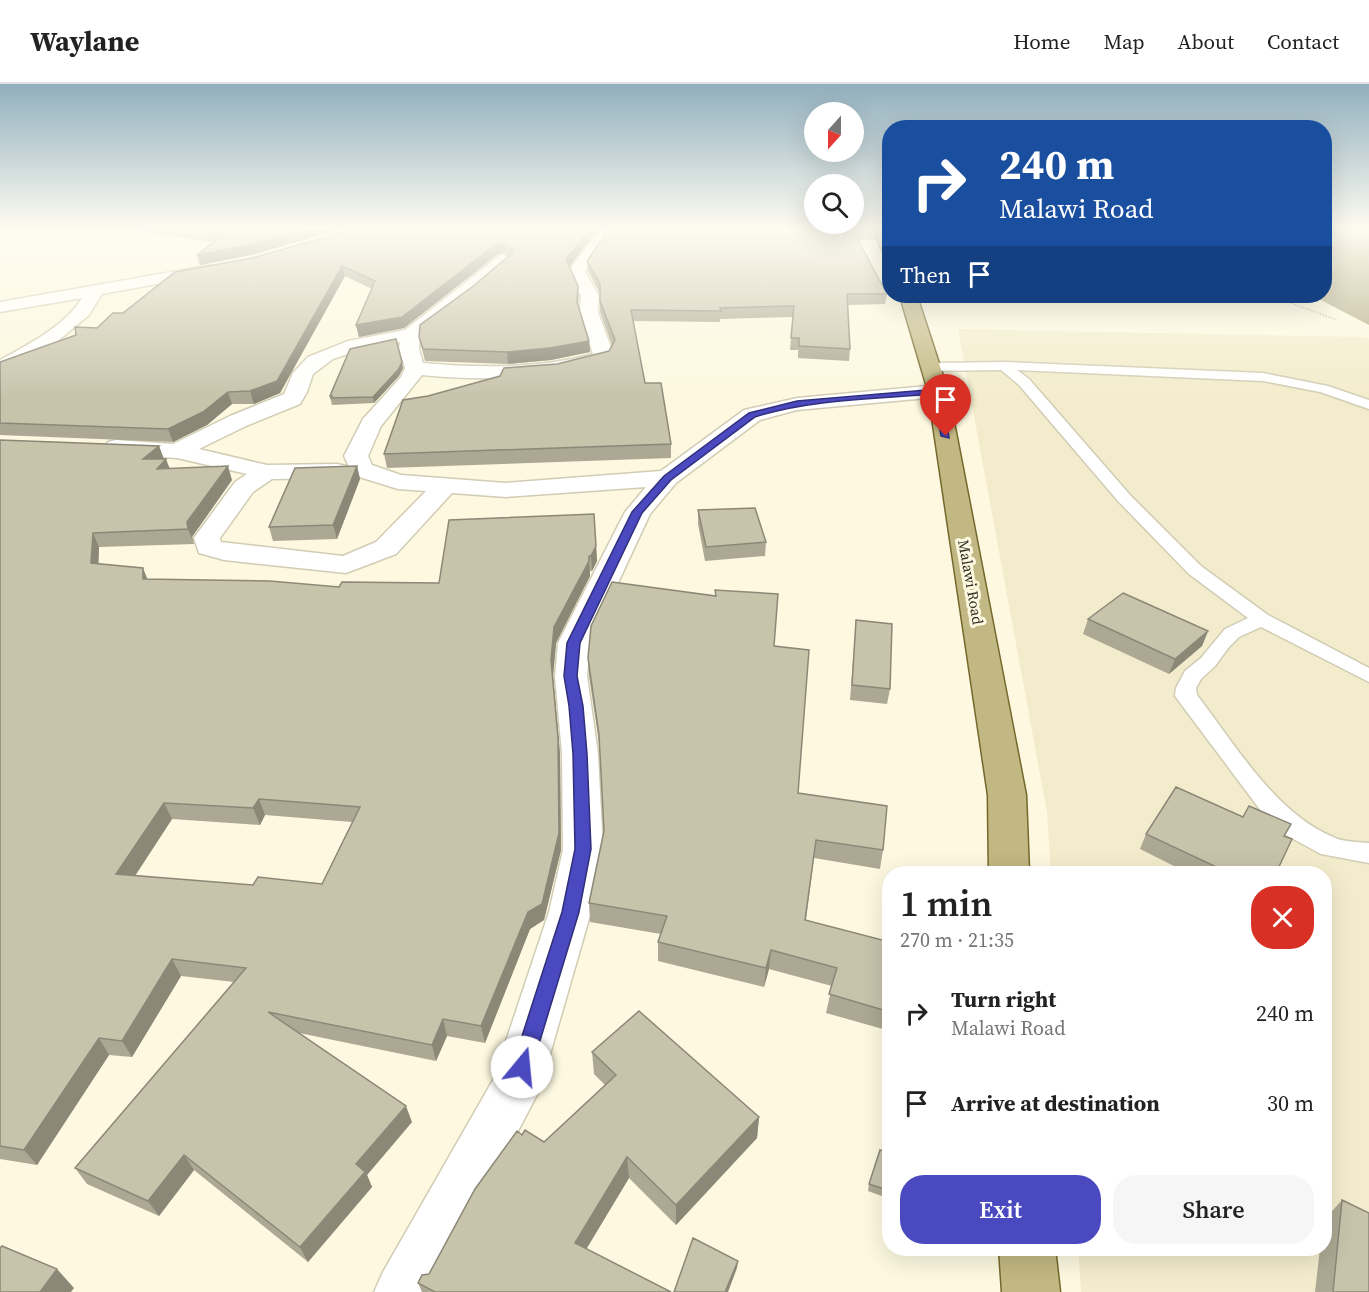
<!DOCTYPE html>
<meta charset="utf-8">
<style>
:root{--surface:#fff;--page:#f6f6f6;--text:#222;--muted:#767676;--line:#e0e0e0;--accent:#4a49bf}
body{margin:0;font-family:"Source Serif 4",serif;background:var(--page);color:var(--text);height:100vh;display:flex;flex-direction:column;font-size:22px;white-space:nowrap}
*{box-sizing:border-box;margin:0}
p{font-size:20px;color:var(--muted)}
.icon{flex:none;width:33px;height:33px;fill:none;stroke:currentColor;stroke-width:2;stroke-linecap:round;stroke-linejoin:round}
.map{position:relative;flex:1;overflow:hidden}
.side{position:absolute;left:882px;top:782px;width:450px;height:390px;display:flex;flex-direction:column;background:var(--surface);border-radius:24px;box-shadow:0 6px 24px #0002}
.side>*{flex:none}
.guide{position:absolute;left:882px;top:36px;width:450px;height:183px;border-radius:24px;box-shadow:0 6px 24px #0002;background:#1a4fa0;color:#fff;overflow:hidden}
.needle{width:39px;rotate:201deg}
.buttons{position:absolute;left:804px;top:18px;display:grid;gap:12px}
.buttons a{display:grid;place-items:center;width:60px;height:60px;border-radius:50%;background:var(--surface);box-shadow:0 6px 24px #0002;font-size:30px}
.pin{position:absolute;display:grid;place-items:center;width:51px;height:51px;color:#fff;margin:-62px -26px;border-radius:50% 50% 50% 0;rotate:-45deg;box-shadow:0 0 6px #0007}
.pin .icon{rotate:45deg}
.me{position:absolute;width:66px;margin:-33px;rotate:17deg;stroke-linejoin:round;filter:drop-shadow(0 0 4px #0008)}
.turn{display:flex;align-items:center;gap:21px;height:126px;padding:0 18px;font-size:27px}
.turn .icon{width:78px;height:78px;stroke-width:2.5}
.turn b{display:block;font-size:42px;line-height:51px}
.then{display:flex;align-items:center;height:57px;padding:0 18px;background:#0003;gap:12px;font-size:22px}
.round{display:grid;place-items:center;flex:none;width:63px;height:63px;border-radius:24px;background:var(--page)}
.summary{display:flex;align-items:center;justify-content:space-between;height:102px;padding:0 18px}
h1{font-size:36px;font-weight:600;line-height:45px}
.action{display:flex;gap:12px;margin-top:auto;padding:12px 18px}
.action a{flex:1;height:69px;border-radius:24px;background:var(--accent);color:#fff;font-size:24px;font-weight:600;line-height:69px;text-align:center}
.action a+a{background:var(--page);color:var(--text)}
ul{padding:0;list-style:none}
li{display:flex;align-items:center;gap:18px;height:90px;padding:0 18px}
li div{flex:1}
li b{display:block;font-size:22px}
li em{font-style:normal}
header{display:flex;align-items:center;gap:36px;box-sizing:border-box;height:84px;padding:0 30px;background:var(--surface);border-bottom:2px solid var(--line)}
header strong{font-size:28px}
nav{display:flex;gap:33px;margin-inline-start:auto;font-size:21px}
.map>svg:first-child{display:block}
.built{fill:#f3eccc}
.water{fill:#afa77f}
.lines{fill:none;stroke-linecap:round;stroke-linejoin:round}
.lane-casing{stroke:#d1ccb4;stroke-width:3}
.street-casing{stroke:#d1ccb4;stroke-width:3}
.primary-casing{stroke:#74682c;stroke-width:3}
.path{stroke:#b9b5a1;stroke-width:1.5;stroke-dasharray:1.5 1.5;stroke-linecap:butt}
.lane{fill:#fff;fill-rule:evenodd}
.street{fill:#fff;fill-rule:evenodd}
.primary{fill:#c2b883;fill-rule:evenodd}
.wall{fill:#aca893;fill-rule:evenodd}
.shaded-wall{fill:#8c8878}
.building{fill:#c8c3ab;stroke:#8c8878;stroke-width:1.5;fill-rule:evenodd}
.route{fill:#4a49bf;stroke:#302f7c;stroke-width:1.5}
.labels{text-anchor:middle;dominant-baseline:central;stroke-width:6;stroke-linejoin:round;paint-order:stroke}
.street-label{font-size:15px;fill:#2f2d24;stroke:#fdf8df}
</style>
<header>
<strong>Waylane</strong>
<nav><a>Home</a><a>Map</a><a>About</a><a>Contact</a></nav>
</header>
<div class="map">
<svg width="1369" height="1208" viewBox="0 0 1369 1208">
<rect width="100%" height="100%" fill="#fdf8df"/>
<path class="built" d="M958 245 1365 253 1369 255V1208H1081L1078 1164H1324V789H1051L1047 728Z"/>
<path class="water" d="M1325 145H1369V241L1313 212H1324Z"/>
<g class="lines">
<g class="lane-casing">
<path id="lane" d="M1004 278 1263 289 1328 302 1369 316V325L1320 308 1263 297 1017 286 1029 295 1130 411 1201 482 1268 531 1369 584V598L1261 543 1239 553 1229 563 1215 582 1201 595 1196 604 1197 611C1234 659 1275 729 1333 753 1343 758 1357 758 1369 759V779L1321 770 1286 751 1261 727 1175 612 1176 604 1185 587 1201 574 1225 545 1248 534 1189 490 1118 417 1019 301 1001 286 932 287 926 283 932 279Z"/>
</g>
<g class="street-casing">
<path id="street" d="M133 145H150L140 150 135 149Z
M605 145H621L604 159 585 187 599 212 598 228 613 269 608 278C547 296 485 297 422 291L381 342 368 372 372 381 401 391 506 399 661 387 744 326 797 314 938 301 945 303 948 307 945 311 938 313 797 326 760 336 676 399 650 430 590 559 587 592 598 670 603 766 591 828 540 1005 434 1208H374L383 1188 493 996 549 828 563 766 562 670 555 592 558 559 625 428 646 403 506 413 452 409 396 470 346 489 224 476 199 469 194 454 235 398 247 390 177 374 116 370 108 368 104 363 108 358 116 356 173 360 230 332 284 310 293 289 308 273 348 257 405 246 498 173 504 171 512 176 510 179 472 212 420 251 419 265 423 279C479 284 538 285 593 270L580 228 581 212 569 187 594 153ZM400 258 399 265 405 284 401 293 363 335 344 372 353 391 398 405 426 407 376 458 343 472 221 458 220 454 253 408 272 395 337 394 346 392 349 387 346 382 337 380 267 381 199 365 246 342 300 320 307 308 313 290 333 275 359 266Z
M211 181 219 186 217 189 102 210 89 231 47 266 0 290V276C29 260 65 242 82 214L0 228V218Z"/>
</g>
<g class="primary-casing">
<path id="primary" d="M874 145H888L890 171 882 167Z
M900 212H917L948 307 1026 711 1029 789H989L988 711 928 307Z
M999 1164H1055L1060 1208H1002Z"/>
</g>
<path class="path" d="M1272 212 1337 236"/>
<use href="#lane" class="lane"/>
<use href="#street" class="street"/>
<use href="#primary" class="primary"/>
</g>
<path class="wall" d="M106 145H132L131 146Z
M147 145H341L251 171 200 181 214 158 148 149Z
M613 145H876V156L857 155 887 210 885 220 848 221 850 265 849 277 798 274V266H790L793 233 720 235V238L633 237 645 299 671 360V374L387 384 384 370 428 312 609 267 612 261 600 228V209L588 187 587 177Z
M593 151 570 182 579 212 578 221 589 257 590 268 551 276 508 280 425 277 419 253 472 203 509 172 503 169 497 171 404 244 359 253 356 241 372 205 345 192 280 309 254 320H232L207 341 173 358 0 351V278L97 244 123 229 252 174Z
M403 284 399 292 374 319 332 321 330 312Z
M0 356 159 362 164 375 170 385 232 396 192 453 194 460 99 463 98 480 147 495 339 503 439 499 594 430 597 477 592 487H590V492L556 559 553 592 560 670 561 766 544 836 530 845 485 959 447 952 436 977 299 949 412 1038 367 1091 372 1103 308 1178 194 1086 159 1132 87 1100 75 1084 234 898 181 892 132 973 109 971 37 1081 0 1075ZM265 731 352 738 322 800 253 801 135 792 172 735 260 741Z
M357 382 360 395 337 455 273 457 269 443Z
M698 426 766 458 765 472 705 477 698 440Z
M715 506 774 562 798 709 883 766 880 785 814 774 806 836 890 858V947L826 929 832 902 769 885 764 903 658 877V858L661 850 590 838 589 819 604 747 600 666 589 592 588 574 715 511Z
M1088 535 1208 547 1202 562 1169 590 1083 550Z
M856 536 890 605 887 620 850 616Z
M1146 750 1285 752 1276 789H1188L1140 765Z
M592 968 759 1033 757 1054 676 1141 629 1094 586 1165 671 1208H422L418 1199 429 1190 522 1051 544 1058 605 1001 594 990Z
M890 1069V1115L868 1107 869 1100Z
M1342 1116 1369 1208H1315L1320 1164H1324V1136Z"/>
<path class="shaded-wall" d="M306 145H341L251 171 200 181 197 171Z
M590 145H602L593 151 567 186 566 175Z
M502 159 503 169 497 171 404 244 359 253 356 241 495 161Z
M342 182 345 192 280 309 254 320 250 307Z
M589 257 590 268 551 276 508 280 507 268Z
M402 278 403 284 399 292 374 319 373 313Z
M228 308 232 320 207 341 173 358 168 345Z
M159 362 164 376 143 375Z
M166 375 171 388 157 385Z
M228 382 232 396 192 453 194 460 188 445 187 438Z
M357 382 360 395 337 455 333 441Z
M93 449 99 463 98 494 91 479Z
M596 462 597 477 592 487 591 472Z
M589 472 590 492 556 559 553 592 560 670 561 766 544 836 530 845 485 959 481 942 551 576 554 543Z
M143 484 149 499 143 495Z
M1208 547 1202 562 1169 590 1175 575Z
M259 715 265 731 260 741 253 724Z
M164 719 172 735 125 807 116 790Z
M771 866 769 885 764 903 766 884Z
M172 875 181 892 132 973 122 957Z
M443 935 447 952 436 977 432 961Z
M99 954 109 971 37 1081 24 1066Z
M406 1022 412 1038 367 1091 372 1103 308 1178 300 1163 356 1080Z
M759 1033 757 1054 676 1141V1121Z
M184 1071 194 1086 159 1132 148 1117Z
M627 1073 629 1094 578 1179 575 1159Z
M738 1177 737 1184 728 1208H725Z
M57 1185 74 1204 71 1208H40Z"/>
<path class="building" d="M187 145H306L249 161 197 171 224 150Z
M354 145H590L566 175 578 202 577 218 589 257 550 264 507 268 423 265 419 253 420 241 472 203 510 171 513 166 502 159 495 161 402 233 356 241 375 197 342 182 277 297 250 307 228 308 203 328 168 345 0 339V278L76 251 75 243 97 244 113 229H123L175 188 252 174Z
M613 145H876L877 147 852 145 887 210H847L850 265 799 262V254H791L794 222 720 224 721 227 631 226 645 299H661L671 360 384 370 403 316 428 312 500 292 504 284 557 280 609 267 615 256 600 217V200L587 177 605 151Z
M396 255 402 278 398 286 373 313 331 314 332 312H330L350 265Z
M0 356 159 362 143 375H166L157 385 228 382 187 438 188 445 93 449 91 479 143 484V495L270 497 339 503 342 498 439 499 449 436 594 430 596 462 591 472H589V477L554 543 551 576 558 654 559 749 542 820 528 828 481 942 443 935 432 961 268 928 406 1022 356 1080 365 1088 300 1163 184 1071 148 1117 75 1084 246 884 172 875 122 957 99 954 24 1066 0 1062ZM259 715 360 723 322 800 258 793 253 801 116 790 164 719 253 724Z
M357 382 333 441 269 443 295 384Z
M755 424 766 458 706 463 698 426Z
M612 498 716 512 715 506 778 510 774 562 809 566 798 709 887 722 883 766 816 756 805 836 890 858V928L829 910 837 884 771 866 766 884 658 858 667 832 589 819 604 747 599 651 588 574 591 542Z
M1123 509 1208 547 1175 575 1088 535Z
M856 536 892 540 890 605 852 601Z
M1176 703 1243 733 1249 722 1291 740 1284 752 1292 755 1276 789H1229L1146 750Z
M639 927 759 1033 676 1121 627 1073 575 1159 671 1208H435L418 1199 422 1191 429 1190 475 1105 517 1047 522 1051 525 1046 544 1058 616 991 592 968Z
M880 1066 890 1069V1107L869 1100Z
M1342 1116 1369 1129V1208H1333Z
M693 1154 738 1177 725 1208H674Z
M2 1162 57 1185 40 1208H0V1164Z"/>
<linearGradient id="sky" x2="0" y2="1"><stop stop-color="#91afbe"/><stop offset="0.46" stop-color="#fefcf1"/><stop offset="1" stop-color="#fefcf1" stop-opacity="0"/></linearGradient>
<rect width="1369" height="314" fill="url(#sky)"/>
<path class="route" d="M938 305 943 307 949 354 941 352 934 310C877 315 810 315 755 333L671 396 642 429 580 559 577 592 583 622 587 670 591 765 579 828 532 983 529 989 522 992 515 989 512 983 562 828 575 765 573 670 569 622 564 592 567 559 632 428 664 392 749 329 797 317Z"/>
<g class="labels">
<g class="street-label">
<text transform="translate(971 498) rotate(80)">Malawi Road</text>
</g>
</g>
</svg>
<div class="buttons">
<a><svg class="needle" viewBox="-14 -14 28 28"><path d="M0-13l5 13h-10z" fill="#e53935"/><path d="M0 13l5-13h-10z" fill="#767676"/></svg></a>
<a><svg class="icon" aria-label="search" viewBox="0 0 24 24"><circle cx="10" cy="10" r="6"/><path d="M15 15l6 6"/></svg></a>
</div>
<div class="pin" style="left:946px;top:352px;background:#d93025"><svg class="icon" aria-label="arrive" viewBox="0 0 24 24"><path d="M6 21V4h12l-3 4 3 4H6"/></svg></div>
<svg class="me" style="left:522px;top:983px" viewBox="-20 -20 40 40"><circle r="19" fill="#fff"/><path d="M0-13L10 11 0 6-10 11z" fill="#4a49bf"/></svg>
<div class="guide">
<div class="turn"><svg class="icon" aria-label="right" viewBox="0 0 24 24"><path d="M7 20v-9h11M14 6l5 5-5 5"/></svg><div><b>240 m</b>Malawi Road</div></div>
<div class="then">Then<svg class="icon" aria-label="arrive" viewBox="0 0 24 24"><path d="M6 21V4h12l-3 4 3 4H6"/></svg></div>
</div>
<section class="side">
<div class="summary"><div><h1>1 min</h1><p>270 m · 21:35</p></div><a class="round" style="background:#d93025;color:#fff"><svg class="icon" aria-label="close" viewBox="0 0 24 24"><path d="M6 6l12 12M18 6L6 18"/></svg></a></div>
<ul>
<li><svg class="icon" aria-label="right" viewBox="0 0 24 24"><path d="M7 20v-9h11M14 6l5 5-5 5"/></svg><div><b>Turn right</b><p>Malawi Road</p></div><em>240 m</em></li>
<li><svg class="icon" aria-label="arrive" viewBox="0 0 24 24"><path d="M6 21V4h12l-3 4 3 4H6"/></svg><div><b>Arrive at destination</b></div><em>30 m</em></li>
</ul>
<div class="action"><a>Exit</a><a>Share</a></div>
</section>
</div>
